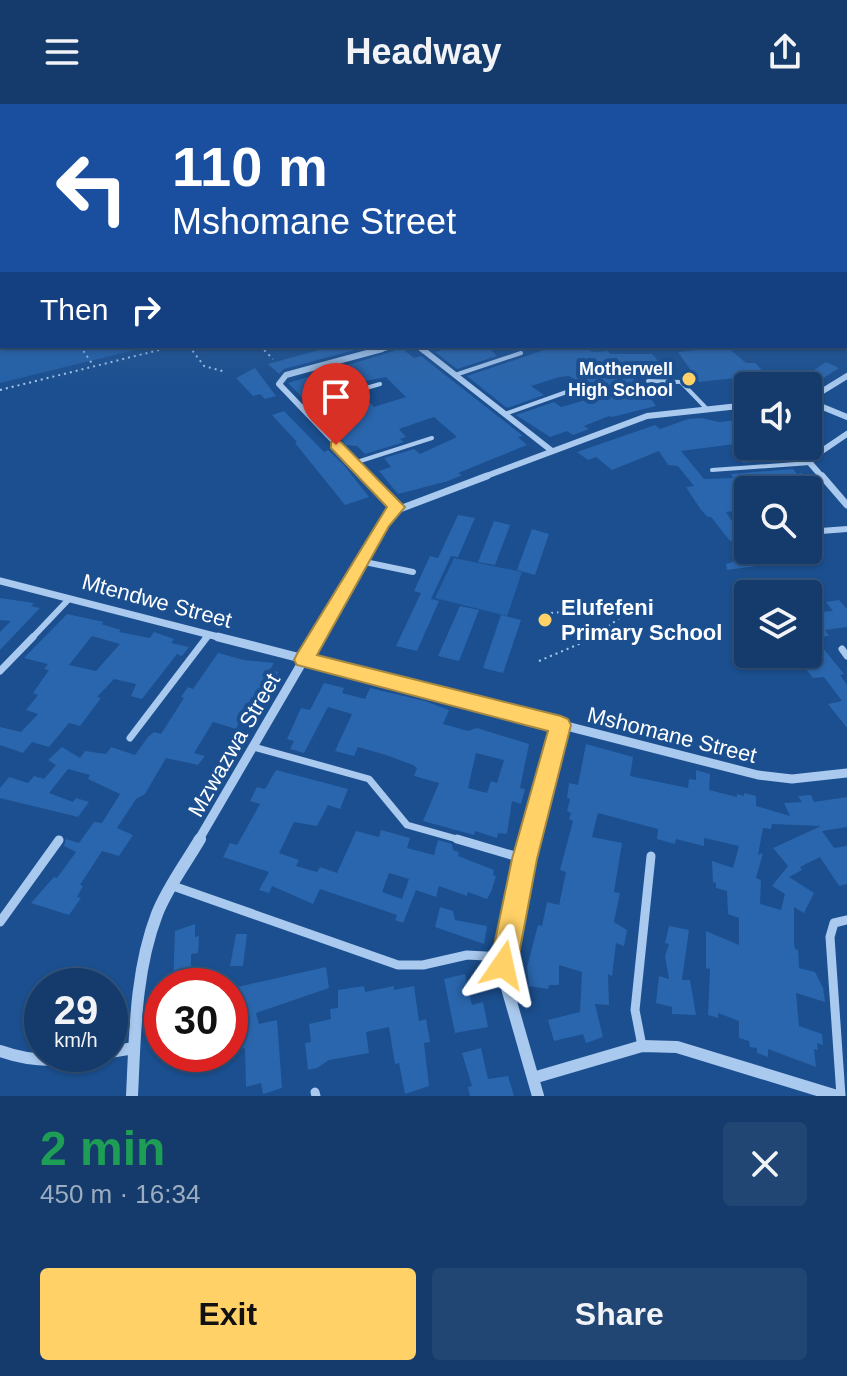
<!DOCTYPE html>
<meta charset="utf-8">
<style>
:root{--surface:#143b6b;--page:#214673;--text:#f1f3f6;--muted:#9dadc1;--line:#33557e;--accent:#ffd166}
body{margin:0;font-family:Helvetica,sans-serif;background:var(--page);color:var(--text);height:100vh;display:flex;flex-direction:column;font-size:30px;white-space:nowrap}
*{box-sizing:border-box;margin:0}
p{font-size:26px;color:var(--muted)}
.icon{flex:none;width:44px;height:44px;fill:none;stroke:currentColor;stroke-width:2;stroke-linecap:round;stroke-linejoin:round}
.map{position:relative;height:992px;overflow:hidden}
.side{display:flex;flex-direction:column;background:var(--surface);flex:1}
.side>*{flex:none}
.hud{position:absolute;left:0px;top:0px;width:848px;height:244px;box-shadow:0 2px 6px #0004,0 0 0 2px var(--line);background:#1a4fa0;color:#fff;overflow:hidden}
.tools{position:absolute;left:734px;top:268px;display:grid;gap:16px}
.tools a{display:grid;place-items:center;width:88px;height:88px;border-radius:8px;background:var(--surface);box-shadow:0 2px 6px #0004,0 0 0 2px var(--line);font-size:40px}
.speed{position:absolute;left:24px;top:864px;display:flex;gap:16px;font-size:40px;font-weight:700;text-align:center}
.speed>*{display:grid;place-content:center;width:104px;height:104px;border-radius:50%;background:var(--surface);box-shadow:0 2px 6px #0004,0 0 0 2px var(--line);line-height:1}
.speed small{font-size:20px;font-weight:400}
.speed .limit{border:12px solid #d22;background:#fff;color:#111}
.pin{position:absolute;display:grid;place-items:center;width:68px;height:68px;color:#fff;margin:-82px -34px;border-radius:50% 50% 50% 0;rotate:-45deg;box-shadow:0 0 8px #0007}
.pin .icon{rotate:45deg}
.me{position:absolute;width:88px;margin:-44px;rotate:11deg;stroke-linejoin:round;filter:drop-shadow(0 0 6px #0008)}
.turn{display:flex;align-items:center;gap:28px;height:168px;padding:0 40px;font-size:36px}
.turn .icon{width:104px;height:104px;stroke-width:2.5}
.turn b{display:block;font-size:56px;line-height:68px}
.then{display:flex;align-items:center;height:76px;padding:0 40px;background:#0003;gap:16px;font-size:30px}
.round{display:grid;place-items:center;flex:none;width:84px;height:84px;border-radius:8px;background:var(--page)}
.headline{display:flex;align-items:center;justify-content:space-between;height:136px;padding:0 40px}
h1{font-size:48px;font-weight:800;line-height:60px;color:#1e9e55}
.button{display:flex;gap:16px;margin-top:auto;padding:16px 40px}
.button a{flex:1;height:92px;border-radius:8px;background:var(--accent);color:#111;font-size:32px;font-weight:800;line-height:92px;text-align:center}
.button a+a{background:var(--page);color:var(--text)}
header{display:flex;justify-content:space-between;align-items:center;height:104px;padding:0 40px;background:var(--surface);font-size:36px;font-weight:800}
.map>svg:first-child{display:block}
.green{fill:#2461a8}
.building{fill:#2a66ad;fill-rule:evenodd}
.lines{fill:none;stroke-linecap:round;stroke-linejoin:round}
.path{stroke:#a9c9ee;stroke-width:2;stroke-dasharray:2 4;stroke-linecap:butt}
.lane-far3{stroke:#a9c9ee;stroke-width:4}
.lane-far2{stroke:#a9c9ee;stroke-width:6}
.lane-far1{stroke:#a9c9ee;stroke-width:7}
.lane{stroke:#a9c9ee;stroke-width:9}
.street-far4{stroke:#a9c9ee;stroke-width:5}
.street-far3{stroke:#a9c9ee;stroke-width:6}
.street-far2{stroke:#a9c9ee;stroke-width:7}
.street-far1{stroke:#a9c9ee;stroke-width:9}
.street{stroke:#a9c9ee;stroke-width:12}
.route{fill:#ffd166;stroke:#a68842;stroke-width:2}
.poi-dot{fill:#ffd166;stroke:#1b4f8f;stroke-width:3}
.labels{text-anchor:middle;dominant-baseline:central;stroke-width:8;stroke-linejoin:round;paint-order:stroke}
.far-poi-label{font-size:18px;font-weight:bold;fill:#fff;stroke:#1b4f8f;text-anchor:end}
.street-label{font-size:22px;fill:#fff;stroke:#1b4f8f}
.poi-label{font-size:22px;font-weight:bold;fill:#fff;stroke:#1b4f8f;text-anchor:start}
</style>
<header><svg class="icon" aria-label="menu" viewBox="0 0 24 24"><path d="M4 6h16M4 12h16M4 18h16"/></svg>Headway<svg class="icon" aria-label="share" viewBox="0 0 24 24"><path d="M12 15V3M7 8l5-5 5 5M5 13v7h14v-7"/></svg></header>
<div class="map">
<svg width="847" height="992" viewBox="0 0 847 992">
<rect width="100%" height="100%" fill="#1b4f8f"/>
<path class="green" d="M0 145 2 242H151L0 279Z
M454 454 522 468 507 512 435 494Z"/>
<path class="building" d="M334 242H370L284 265 279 270 268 260Z
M399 242 414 254 421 252 523 332 518 333 527 341 458 369 462 371 448 377 398 390 379 367 391 363 384 354 414 345 420 350 457 333 434 313 399 325 406 333 400 335 404 338 365 350 357 342 346 341 317 303 362 290 374 303 406 293 386 273 354 279 356 282 305 296 288 279 394 247Z
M456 242H487L497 252 457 265 435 248Z
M581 242 593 248 608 247 610 250H652L663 263 633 267 656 302 612 313 609 312 584 322 589 325 573 331 567 327 550 333 516 311 554 298 561 303 596 293 593 291 598 289 569 272 559 273 531 282 544 291 507 304 467 272 550 244Z
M696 242H726L746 259H755L775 279 744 281 735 274 699 278 678 248 700 246Z
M826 258 839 264 811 282H791Z
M255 264 276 292 265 295 260 290 253 292 236 274Z
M284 307 324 348 328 346 343 360 369 393 345 401 295 339 297 338 272 311Z
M702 314 719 318 748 315V324L736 326 754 349H774L777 352 789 344 799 348 790 355 743 359 735 340 681 347 704 375 733 374 731 370 793 365 797 370 802 369 813 386H800L796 382 774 386H745L748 405 726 408 744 436 730 437 711 413H708L701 406 686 383 694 382 678 362 668 361 659 347 612 366 596 353 588 356 577 348 655 321 660 325 688 315Z
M458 411 475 414 458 453 451 452 431 495 439 497 417 547 396 542 421 489 414 487 430 452 438 454Z
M494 417 510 421 495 461 478 458Z
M532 425 549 430 535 471 517 466Z
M770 446H787L793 457 727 466 726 460 752 452 749 448Z
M0 494 34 499 31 502 40 504 0 546V528L11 517 0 516Z
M839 496 847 505V523L825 526 829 532 814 533 844 570 840 571 847 581V624L828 600 842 597 824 573 813 574 805 564 816 562 808 550V509L833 507 826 498Z
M460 502 479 506 459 557 438 552Z
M67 510 104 518 101 520 121 526 119 528 150 534 154 528 174 535 171 539 189 543 182 552 177 550 142 595 131 592 136 580 114 575 97 593 101 594 80 622 69 619 49 643 32 638 23 649 0 641V623L21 628 38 610 26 606 38 591 33 589 49 566 44 565 48 560 24 554ZM92 532 120 540 96 567 69 561Z
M501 511 521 516 503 569 483 564Z
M218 549 244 556 274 559 270 566 278 568 262 597 251 594 236 625 213 618 194 649 205 652 198 661 166 654 145 690 136 695 117 724 133 731 119 752 102 747 80 781 83 782 77 793 81 794 69 811 31 799 54 773 57 774 76 748 64 742 66 735 79 739 94 718 102 719 120 690 88 675 90 671 68 665 49 689 73 698 76 694 89 698 78 713 0 694V684L9 673 28 679 34 672 44 675 56 661 48 656 62 643 80 654 85 647 106 650 111 643 135 651 148 633 154 628 161 630 184 594 181 593 188 583 193 585Z
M324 579 344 584 342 589 365 595 370 584 425 597 449 606 443 620 468 627 477 624 529 640 520 684 525 685 521 700 512 697 507 730 498 729 497 734 475 727 474 731 423 717 439 679 414 672 417 664 413 661 386 651 358 643 354 652 335 647 352 610 328 603 304 649 290 645 294 637 287 635 301 604 310 606ZM476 649 504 656 497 679 491 677 487 689 468 684Z
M586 640 633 653 630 672 688 684 689 675 696 676V666L710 670 709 686 737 693V690L744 692V689L756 692V702L790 712 784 699 802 698 798 692 811 691 814 698 847 693V723L822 727 834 744 847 742V780L839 782 820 753 800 763 802 766 789 773 814 789 804 809 794 803V838L795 845 798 846 799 864 815 868 823 884 825 898 796 889 799 922 822 930 823 941 817 939 818 946 814 945 816 963 768 945V953L757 949V944L750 943 749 937 739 934V917L718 909V914L708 911 710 865 706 864V827L739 841V814L728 810 727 787 716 784V779L713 778 712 757 733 764 739 742 704 734V742L676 735 675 740 657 735 658 725 598 709 592 733 622 739 614 788 620 789 614 818 627 826 624 842 616 839 612 872 608 870 609 901 595 900 603 933 586 939 583 930 554 937 548 916 580 908 582 868 559 861V881H549L548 885 529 882 527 863 538 821 542 822 547 798 559 801 566 768 560 766 573 717 569 715 571 709 567 707 570 695 567 694 569 679 578 681ZM772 720 821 722 773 744 788 762 772 782 785 790 781 806 760 800 761 776 756 774 763 749 758 751 763 724 771 725Z
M276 666 348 685 340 705 328 701 317 722 294 718 279 749 299 756 296 762 317 768 320 763 337 769 356 727 379 733 381 726 410 734 407 744 434 751 438 736 452 740 453 746 459 748 458 752 494 766 493 771 496 772 491 788 487 795 468 788 467 792 439 782 436 793 416 786 403 819 395 816 397 811 320 785 313 800 272 782 269 789 259 786 269 768 223 753 230 739 237 741 260 700 250 697 257 683 265 685ZM389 769 409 775 402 795 382 788Z
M440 803 453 807 455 816 487 822 484 840 435 823Z
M195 820V833L199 832 198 849 191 850V882H173L175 827Z
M669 822 689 826 682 876H690L696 911 672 910V903L656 899 659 872 669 875 665 852 669 840 665 839Z
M236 830H247L243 862H230Z
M326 863 329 884 256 909 259 920 277 916 282 984 263 990 261 979 246 983 245 944 230 947V914L234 913 233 884Z
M465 870 472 901 483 898 488 923 455 929 444 875Z
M364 882 365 888 394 882V886L414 882 419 917 426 915 430 938 424 939 429 982 405 990 399 959 395 960 389 923 366 928 369 949 329 956 317 964 308 966 305 939 311 938 309 920 331 915 330 905 338 904V886Z
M481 944 488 975 508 972 514 992H470L468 983 472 982 462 949Z"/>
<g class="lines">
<path class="path" d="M80 242 93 261
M189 242 204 262 226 268
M260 242 273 255
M0 286 175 242
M551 509 636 501
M539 557 591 535 637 501"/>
<path class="lane-far3" d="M455 271 521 249
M648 277 681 278 706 304
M300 303 380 280
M505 310 575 285
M354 359 432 334
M712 366 810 359"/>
<path class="lane-far2" d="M808 428 847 425
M360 457 413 468
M31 535 69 495
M205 535 208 531"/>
<path class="lane-far1" d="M842 545 847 552
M0 567 33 533
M130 634 207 533
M254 643 369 675 407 721 464 737"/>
<path class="lane" d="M457 735 525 755
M173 782 398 861H423L467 851 504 853
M0 818 59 736
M642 942 635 906 651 752
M315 988 316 992
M841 992 830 833 834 819 847 816"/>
<path class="street-far4" d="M418 242 424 247
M375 247 393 242"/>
<path class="street-far3" d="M422 245 552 347
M808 296 847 272
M808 297 847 313
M369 374 279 280 286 271 382 245
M481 374 647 312 748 301
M823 374 810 359 813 353 847 330"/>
<path class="street-far2" d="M367 372 397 403
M822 372 847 401
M0 477 226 535
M316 535 389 409 487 372"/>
<path class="street-far1" d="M218 533 758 671 792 675 847 669
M198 737 317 533
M532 737 561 621"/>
<path class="street" d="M532 735 504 847 507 884 538 992
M0 947C36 960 66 957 102 950
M110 948 134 944
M533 974 642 942 677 943 837 992
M132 992C135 932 135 867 157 810 167 784 186 759 200 735"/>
</g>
<linearGradient id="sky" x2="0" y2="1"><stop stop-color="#0f2b4f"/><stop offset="0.51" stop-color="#39639b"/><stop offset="1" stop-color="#39639b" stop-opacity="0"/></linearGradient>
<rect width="847" height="284" fill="url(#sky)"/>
<path class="route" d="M336 336 341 338 405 403 389 422 317 551 561 612 568 615 571 621 537 755 517 861 513 871 503 875 494 871 490 861 512 755 548 627 297 561 294 556 297 550 387 403 331 344V338Z"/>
<g class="poi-dot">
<circle cx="689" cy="275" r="8"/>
<circle cx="545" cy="516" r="8"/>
</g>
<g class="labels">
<g class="far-poi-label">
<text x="673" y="265">Motherwell<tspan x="673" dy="21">High School</tspan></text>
</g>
<g class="street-label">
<text transform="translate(157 497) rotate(15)">Mtendwe Street</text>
<text transform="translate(672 631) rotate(14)">Mshomane Street</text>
<text transform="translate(234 641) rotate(-60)">Mzwazwa Street</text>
</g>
<g class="poi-label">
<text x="561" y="503">Elufefeni<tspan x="561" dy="25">Primary School</tspan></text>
</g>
</g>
</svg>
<div class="tools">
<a><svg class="icon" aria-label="sound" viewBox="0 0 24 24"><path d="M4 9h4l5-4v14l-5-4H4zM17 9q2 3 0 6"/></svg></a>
<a><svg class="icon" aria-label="search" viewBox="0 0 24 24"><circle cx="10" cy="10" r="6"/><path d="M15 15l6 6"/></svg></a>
<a><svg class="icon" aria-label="layers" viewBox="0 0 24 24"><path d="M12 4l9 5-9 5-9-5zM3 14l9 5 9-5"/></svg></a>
</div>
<div class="speed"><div>29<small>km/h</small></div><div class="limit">30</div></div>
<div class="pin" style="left:336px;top:341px;background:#d93025"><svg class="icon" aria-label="arrive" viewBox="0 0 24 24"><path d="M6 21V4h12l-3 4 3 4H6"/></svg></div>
<svg class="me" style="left:503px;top:861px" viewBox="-20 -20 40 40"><path d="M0-17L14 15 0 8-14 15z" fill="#ffd166" stroke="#fff" stroke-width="4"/></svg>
<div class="hud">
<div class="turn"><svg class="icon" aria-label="left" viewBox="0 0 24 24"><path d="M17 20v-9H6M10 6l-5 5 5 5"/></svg><div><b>110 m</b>Mshomane Street</div></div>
<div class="then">Then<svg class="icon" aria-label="right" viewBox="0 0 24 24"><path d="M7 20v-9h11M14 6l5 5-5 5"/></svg></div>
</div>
</div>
<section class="side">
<div class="headline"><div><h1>2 min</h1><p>450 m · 16:34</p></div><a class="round"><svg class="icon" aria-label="close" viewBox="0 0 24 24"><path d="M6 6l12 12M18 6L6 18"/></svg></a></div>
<div class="button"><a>Exit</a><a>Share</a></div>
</section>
